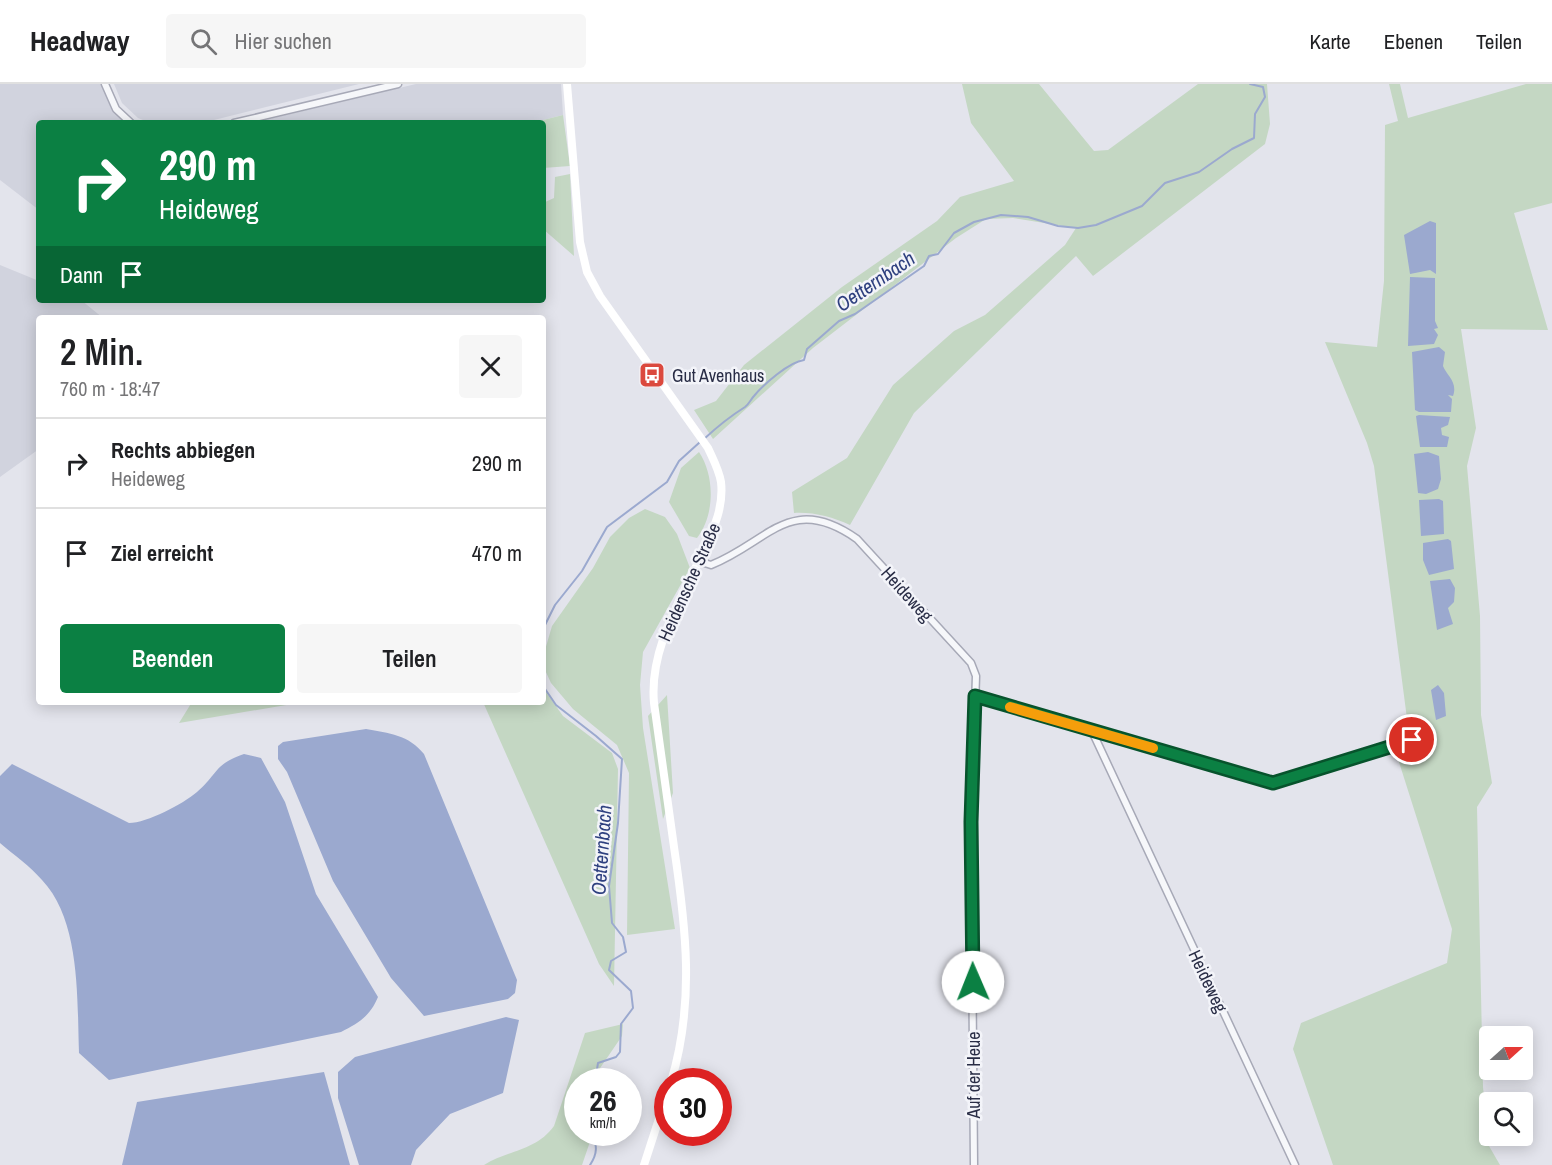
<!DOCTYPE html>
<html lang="de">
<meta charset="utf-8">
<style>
:root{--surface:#fff;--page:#f6f6f6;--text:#202124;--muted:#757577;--line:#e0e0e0;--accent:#0b8043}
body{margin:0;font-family:"Archivo Narrow",sans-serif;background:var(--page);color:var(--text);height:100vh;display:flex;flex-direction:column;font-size:22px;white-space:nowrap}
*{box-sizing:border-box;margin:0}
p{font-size:20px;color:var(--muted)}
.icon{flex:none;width:33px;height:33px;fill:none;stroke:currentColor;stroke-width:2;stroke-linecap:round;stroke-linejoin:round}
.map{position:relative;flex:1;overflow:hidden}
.details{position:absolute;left:36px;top:231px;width:510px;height:390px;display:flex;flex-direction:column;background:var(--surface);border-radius:6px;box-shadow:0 3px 15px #0003}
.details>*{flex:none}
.hud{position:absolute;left:36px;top:36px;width:510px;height:183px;border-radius:6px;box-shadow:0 3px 15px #0003;background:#0b8043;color:#fff;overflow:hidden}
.needle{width:39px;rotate:69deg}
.buttons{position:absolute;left:1479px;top:942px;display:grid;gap:12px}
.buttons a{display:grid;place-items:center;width:54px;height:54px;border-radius:6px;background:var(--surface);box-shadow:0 3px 15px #0003;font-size:30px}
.speed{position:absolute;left:564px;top:984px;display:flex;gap:12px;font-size:30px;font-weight:700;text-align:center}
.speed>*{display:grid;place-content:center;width:78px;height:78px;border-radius:50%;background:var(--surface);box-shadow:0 3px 15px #0003;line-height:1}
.speed small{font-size:15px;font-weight:400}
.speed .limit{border:9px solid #d22;background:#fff;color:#111}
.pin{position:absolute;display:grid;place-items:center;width:51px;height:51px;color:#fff;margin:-26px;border:3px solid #fff;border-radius:50%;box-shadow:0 2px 6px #0007}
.me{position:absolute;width:66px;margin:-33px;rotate:359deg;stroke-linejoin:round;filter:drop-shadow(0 0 4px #0008)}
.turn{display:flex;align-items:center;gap:21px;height:126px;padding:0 24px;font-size:27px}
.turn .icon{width:78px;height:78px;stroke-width:2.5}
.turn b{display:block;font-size:42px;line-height:51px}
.then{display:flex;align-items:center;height:57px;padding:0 24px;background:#0003;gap:12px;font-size:22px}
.round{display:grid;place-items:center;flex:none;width:63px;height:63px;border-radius:6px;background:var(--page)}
.overview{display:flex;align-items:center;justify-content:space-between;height:102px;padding:0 24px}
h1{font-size:36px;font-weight:600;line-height:45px}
.primary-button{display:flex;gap:12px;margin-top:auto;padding:12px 24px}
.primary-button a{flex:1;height:69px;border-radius:6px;background:var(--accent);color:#fff;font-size:24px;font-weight:600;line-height:69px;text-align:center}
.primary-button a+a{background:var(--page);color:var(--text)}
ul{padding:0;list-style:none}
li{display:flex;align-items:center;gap:18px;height:90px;padding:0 24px;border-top:2px solid var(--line)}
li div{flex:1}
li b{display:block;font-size:22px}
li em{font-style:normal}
header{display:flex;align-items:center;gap:36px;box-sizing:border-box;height:84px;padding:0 30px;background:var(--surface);border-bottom:2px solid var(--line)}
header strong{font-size:28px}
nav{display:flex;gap:33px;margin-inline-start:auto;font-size:21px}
.search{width:420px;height:54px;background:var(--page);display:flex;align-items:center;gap:15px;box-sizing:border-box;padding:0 21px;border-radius:6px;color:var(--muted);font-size:22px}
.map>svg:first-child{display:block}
.built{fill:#d1d3de}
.green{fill:#c4d7c3}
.water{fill:#9ba9cf}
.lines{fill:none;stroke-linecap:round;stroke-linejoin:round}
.stream{stroke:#9ba9cf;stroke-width:2}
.minor-casing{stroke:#a7a9b7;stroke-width:9}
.minor{stroke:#f6f7fa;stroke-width:6}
.secondary{stroke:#fff;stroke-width:8}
.route-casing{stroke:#07532c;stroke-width:15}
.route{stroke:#0b8043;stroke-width:10}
.slow{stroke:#f59e0b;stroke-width:10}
.labels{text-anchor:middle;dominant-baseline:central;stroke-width:5;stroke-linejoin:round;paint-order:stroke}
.poi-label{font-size:18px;fill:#292d46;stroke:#f3f4f9;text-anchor:start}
.street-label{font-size:18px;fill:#292d46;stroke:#f3f4f9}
.water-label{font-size:20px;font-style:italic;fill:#2e407f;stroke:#f3f4f9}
</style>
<header>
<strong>Headway</strong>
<div class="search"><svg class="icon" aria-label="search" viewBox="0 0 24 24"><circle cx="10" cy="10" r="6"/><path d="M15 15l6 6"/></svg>Hier suchen</div>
<nav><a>Karte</a><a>Ebenen</a><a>Teilen</a></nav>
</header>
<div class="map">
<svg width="1552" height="1081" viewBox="0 0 1552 1081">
<rect width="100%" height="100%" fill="#e3e4ec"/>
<path class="built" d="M0 0H102L112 27 126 39H39V126L0 96Z
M114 0H359L202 39H150L138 34 122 19Z
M416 0H561L563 31 531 39H252Z
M0 181 39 197V216H81L103 234H39V365L0 393Z"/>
<path class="green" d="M962 0H1039L1094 67 1108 66 1198 0H1267L1270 40 1265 60 1093 192 1076 172 914 329 850 441C832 433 814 428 794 429L792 408 847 374 893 301 954 247 985 231 1065 161 1076 144 1013 134 986 135 956 154 813 264 713 355 694 326 716 317 744 281 842 203 937 137 960 113 1014 97 971 39Z
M1389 0H1400L1408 34 1526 0H1552V119L1514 129 1548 246 1461 245 1476 344 1467 382 1480 532 1481 631 1492 699 1477 723 1483 1003 1489 1062 1500 1081H1333L1293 965 1301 939 1447 879 1452 845 1392 656 1409 650 1374 382 1367 359 1325 258 1377 263 1384 197 1385 41 1398 37Z
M563 31 570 82 543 84V39H531Z
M570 90 574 172 543 145V119L554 114 555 93Z
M699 368C715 392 715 431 697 454L689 452 669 418 681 384Z
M645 425 665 433 677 450 690 484 643 568 640 601 643 644 675 845 627 851 629 689 617 661 573 625 551 599 545 586V566L552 542 593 484 610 453 629 434Z
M543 604 563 632 612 669 618 685 614 902 599 880 483 618H543Z
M667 611 673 709 663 735 648 632Z
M192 618H304L179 639Z
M623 940 622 952 596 990V997L578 998V1048L593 1049 582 1081H484C508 1066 536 1067 554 1042L585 949Z"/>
<path class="water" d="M1430 137 1436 139V190L1430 186 1410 190 1404 151Z
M1410 193 1435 194V237L1438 244 1434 245 1438 251 1434 260 1408 262Z
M1439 263 1445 268 1443 282C1447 292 1458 298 1453 312L1448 311 1452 315 1451 328H1419L1415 326 1412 268Z
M1419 331 1450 333 1448 341 1441 344 1442 351 1449 353 1447 363H1420L1416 332Z
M1428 368 1439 372 1441 395 1438 405 1426 410 1418 409 1414 370Z
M1439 415 1443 417 1444 450 1421 452 1419 416Z
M1448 455 1451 457 1454 485 1429 491 1423 476V459Z
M1450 495 1455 504 1454 518 1448 524 1453 540 1437 546 1430 497Z
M1438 601 1444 609 1446 632 1436 636 1431 606Z
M366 645C389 649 409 651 424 670L517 896 515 909 508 915 424 932 391 894 333 797 287 688 278 675V662L283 658Z
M244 670 261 674 285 718 316 810 378 913C370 932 359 939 341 948L109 996 79 969C77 916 81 837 42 796 30 782 14 771 0 759V692L12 680 129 739C147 739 183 720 197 708 218 690 214 680 244 670Z
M506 933 519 936 503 1009 450 1030 416 1066 411 1081H359L338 1014V988L355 973Z
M324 988 350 1081H122L137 1018Z"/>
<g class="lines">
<path class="stream" d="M704 355C718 342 729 333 745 323 749 320 751 315 754 312 764 300 789 278 804 276L807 265 839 237 855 230 924 182 929 172 938 170 954 149 974 138 1001 131 1028 133 1058 142 1078 144 1096 141 1142 122 1165 99 1199 88 1232 65 1254 54 1255 30 1265 13 1263 3 1250 0
M543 545 555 521 582 487 607 443 667 398 679 377 700 358
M543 602 556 621 596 652 622 675 618 739 609 802 612 839 623 853 626 868 611 877 609 886 631 907 633 924 621 940 620 968 616 973 598 979 595 998
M590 1081C598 1069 597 1062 592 1048"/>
<g class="minor-casing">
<path id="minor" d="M105 0 116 25 131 39
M234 39 398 0
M698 477 711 481C769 458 790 408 857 455L971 579 976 592 971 738 974 1081
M975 612 1273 699 1412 656 1425 670
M1092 647 1295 1081"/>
</g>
<use href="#minor" class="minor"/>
<path class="secondary" d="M567 0 580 158 587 188 600 212 708 364C713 375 719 386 721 398 724 424 713 446 703 468 681 516 649 565 654 619 661 667 667 715 674 763 686 843 695 919 671 998
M644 1081 668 1007"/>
</g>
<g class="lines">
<g class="route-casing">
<path id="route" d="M973 898 971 738 975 612 1273 699 1412 656"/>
</g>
<use href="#route" class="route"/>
<path class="slow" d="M1010 623 1153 664"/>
</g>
<defs>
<g id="bus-square" transform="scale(1.35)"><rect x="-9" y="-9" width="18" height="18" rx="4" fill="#db493e" stroke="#f3f4f9"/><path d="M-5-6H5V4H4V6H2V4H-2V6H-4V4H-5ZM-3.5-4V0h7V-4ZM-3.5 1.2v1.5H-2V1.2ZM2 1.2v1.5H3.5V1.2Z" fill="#fff"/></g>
</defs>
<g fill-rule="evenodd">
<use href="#bus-square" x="652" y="291"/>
</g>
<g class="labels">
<g class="poi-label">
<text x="672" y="291">Gut Avenhaus</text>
</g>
<g class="street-label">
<text transform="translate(689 498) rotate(-66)">Heidensche Straße</text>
<text transform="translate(907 510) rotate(48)">Heideweg</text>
<text transform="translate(1208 897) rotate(65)">Heideweg</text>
<text transform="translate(973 991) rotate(-90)">Auf der Heue</text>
</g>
<g class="water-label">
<text transform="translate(875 197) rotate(-34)">Oetternbach</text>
<text transform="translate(601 766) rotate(-86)">Oetternbach</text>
</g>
</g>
</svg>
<div class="buttons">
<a><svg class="needle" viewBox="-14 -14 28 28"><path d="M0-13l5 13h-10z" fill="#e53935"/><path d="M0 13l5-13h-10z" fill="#757577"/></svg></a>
<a><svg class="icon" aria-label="search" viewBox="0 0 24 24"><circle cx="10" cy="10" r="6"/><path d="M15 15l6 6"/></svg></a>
</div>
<div class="speed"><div>26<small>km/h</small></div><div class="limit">30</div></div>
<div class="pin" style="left:1412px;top:656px;background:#d93025"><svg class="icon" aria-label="arrive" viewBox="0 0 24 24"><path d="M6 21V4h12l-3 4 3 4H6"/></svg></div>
<svg class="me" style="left:973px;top:898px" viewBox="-20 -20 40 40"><circle r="19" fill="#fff"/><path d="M0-13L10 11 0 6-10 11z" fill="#0b8043"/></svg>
<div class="hud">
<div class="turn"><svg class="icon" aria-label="right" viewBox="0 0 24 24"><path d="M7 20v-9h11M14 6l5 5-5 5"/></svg><div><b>290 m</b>Heideweg</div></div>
<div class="then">Dann<svg class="icon" aria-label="arrive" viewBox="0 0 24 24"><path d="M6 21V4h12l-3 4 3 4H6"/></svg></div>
</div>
<section class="details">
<div class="overview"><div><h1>2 Min.</h1><p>760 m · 18:47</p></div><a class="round"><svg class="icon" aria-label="close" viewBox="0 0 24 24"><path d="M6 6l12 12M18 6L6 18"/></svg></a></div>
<ul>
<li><svg class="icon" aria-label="right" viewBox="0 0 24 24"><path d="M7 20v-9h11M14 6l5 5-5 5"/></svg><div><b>Rechts abbiegen</b><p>Heideweg</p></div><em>290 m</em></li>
<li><svg class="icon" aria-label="arrive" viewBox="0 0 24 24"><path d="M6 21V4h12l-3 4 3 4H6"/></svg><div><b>Ziel erreicht</b></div><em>470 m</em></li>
</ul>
<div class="primary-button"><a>Beenden</a><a>Teilen</a></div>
</section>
</div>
